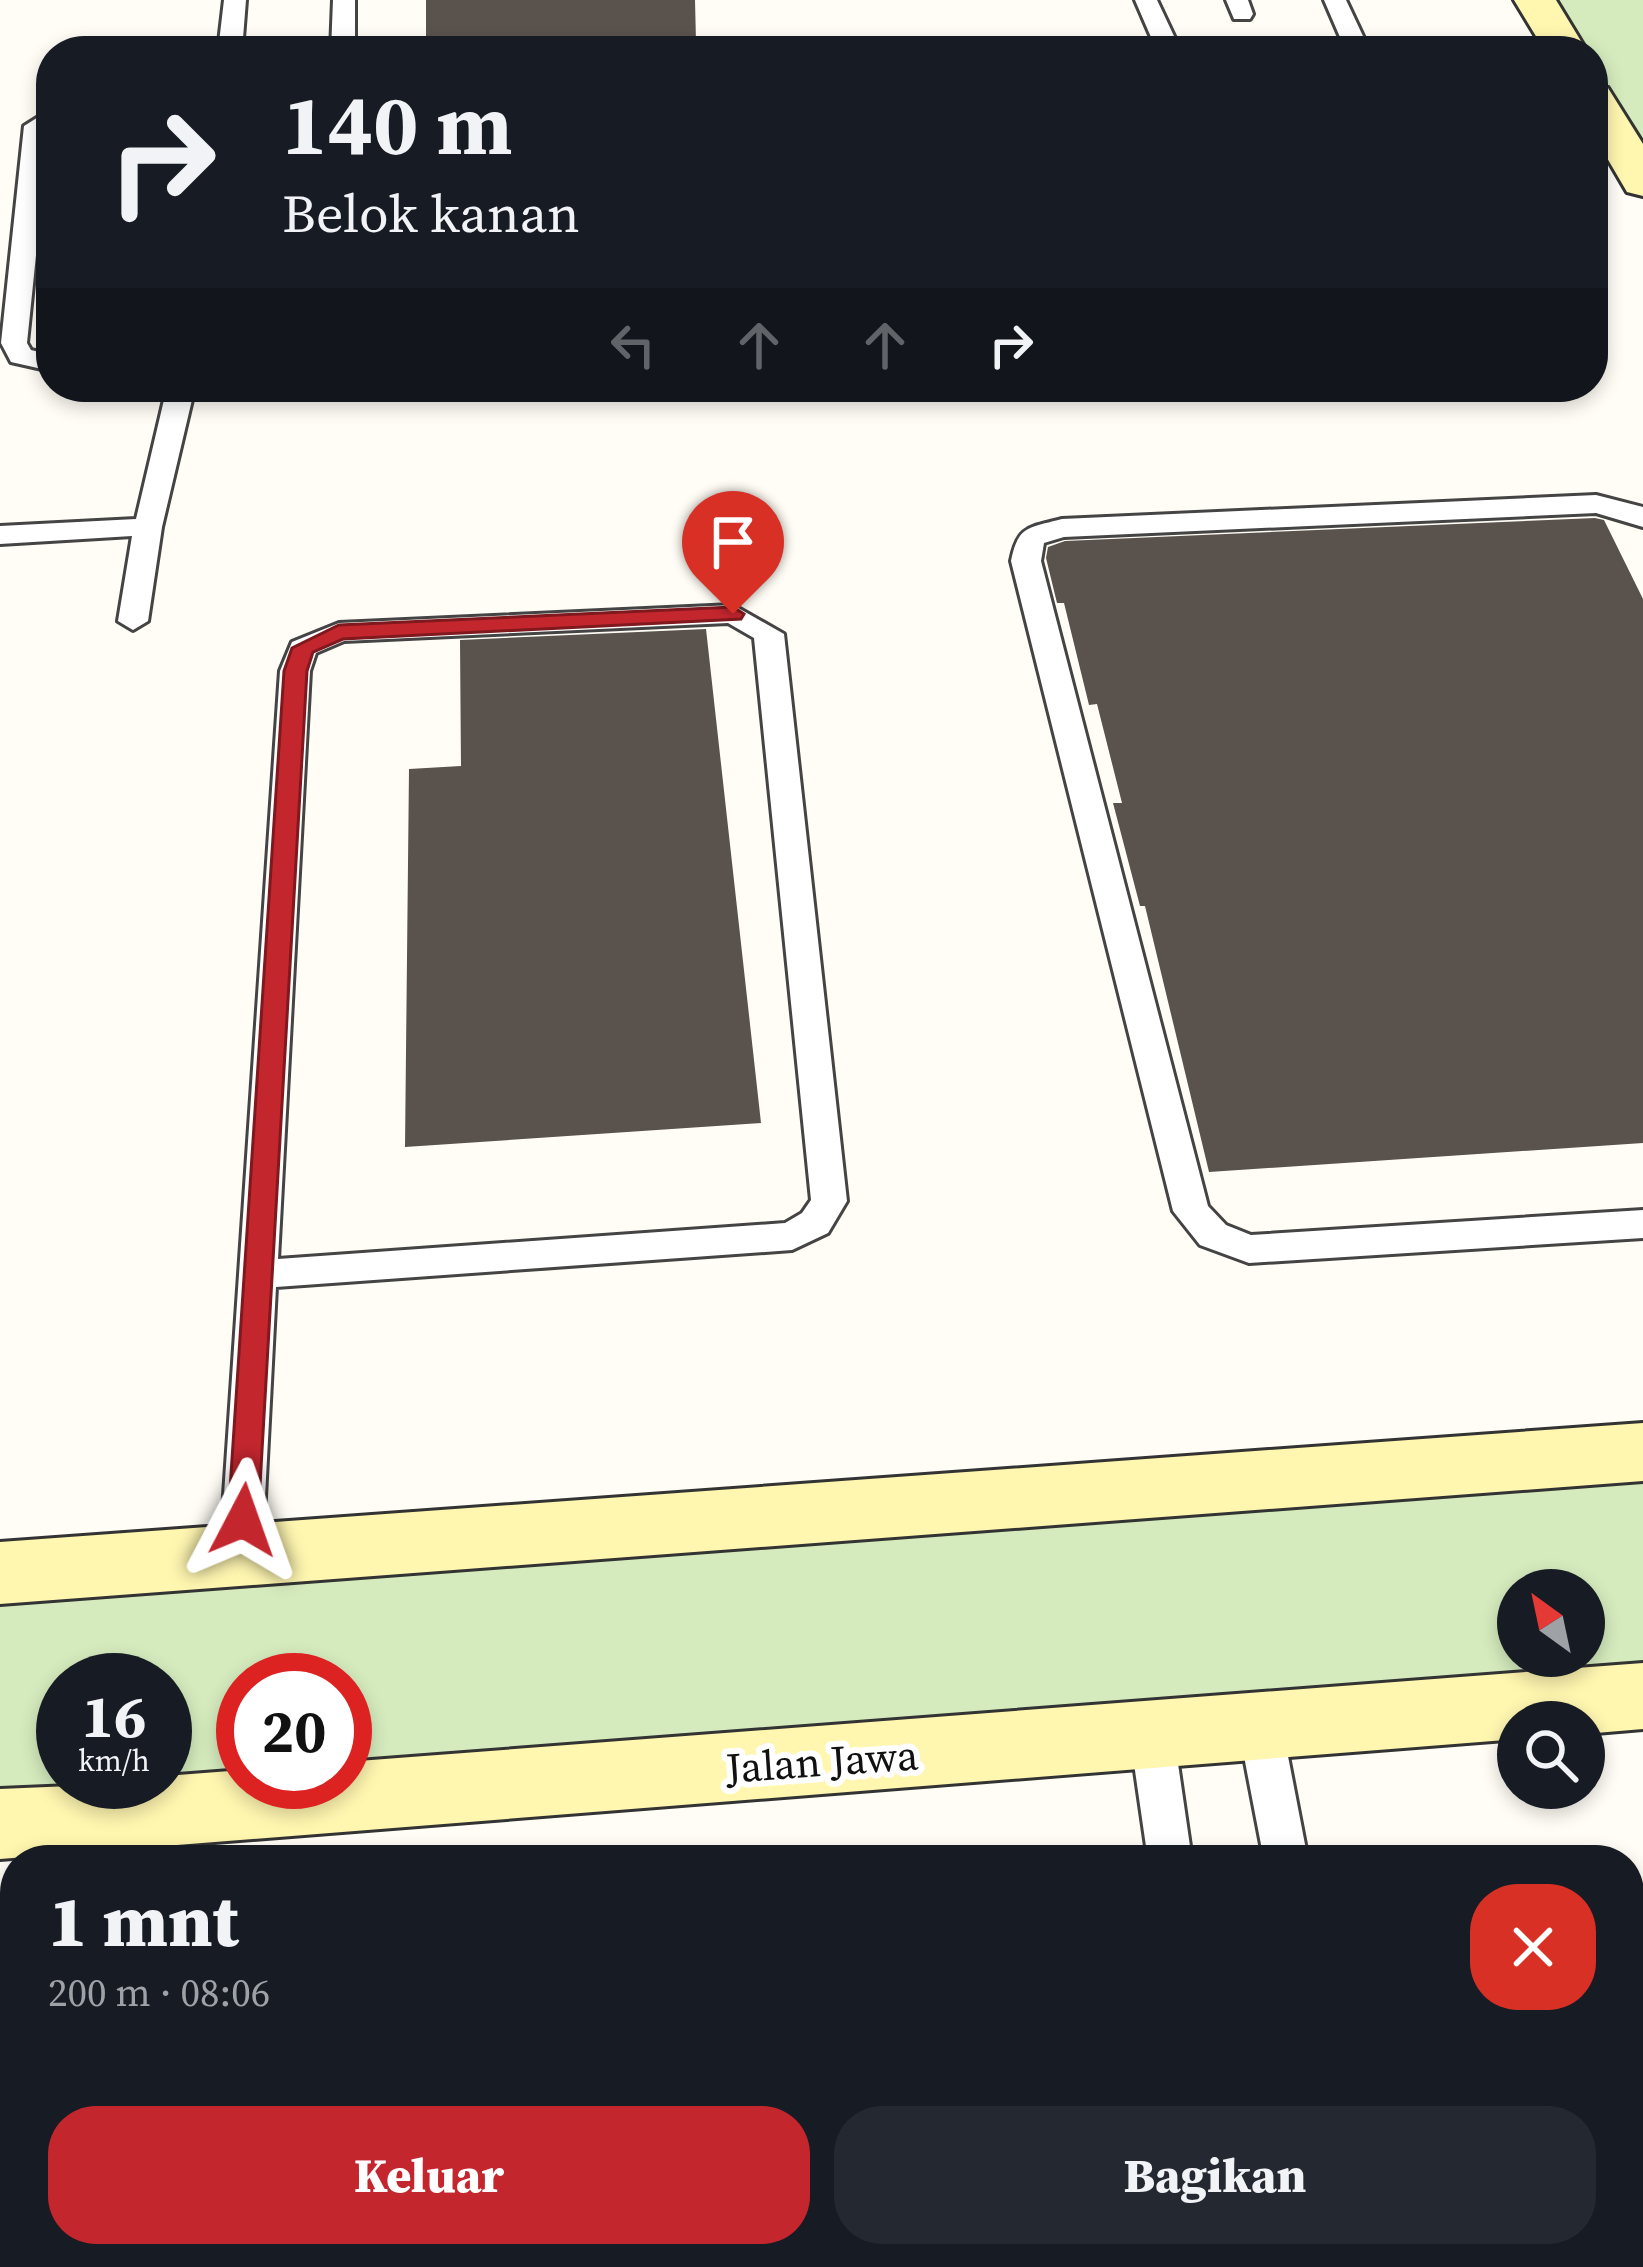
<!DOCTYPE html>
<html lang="id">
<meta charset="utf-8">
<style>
:root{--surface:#171b24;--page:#242831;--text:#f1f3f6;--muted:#9ea1a6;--accent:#c4262e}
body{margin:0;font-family:"Source Serif 4",serif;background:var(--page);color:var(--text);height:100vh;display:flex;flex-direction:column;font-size:45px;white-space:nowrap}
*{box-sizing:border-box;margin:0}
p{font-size:39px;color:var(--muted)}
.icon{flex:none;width:66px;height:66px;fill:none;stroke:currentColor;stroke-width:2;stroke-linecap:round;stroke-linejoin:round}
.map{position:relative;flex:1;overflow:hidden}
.panel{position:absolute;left:0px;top:1845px;width:1644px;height:423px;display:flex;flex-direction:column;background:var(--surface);border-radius:48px 48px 0 0;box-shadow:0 6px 18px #0003}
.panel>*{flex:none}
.banner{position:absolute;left:36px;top:36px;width:1572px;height:366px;border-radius:48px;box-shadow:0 6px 18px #0003;background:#171b24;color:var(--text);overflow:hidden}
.needle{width:78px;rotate:327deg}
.tools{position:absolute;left:1497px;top:1569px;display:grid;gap:24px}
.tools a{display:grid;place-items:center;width:108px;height:108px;border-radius:50%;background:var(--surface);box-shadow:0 6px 18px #0003;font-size:60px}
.speed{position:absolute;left:36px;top:1653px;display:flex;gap:24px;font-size:60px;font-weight:700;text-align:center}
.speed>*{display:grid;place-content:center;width:156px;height:156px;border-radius:50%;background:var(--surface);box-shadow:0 6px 18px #0003;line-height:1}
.speed small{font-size:30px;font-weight:400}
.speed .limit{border:18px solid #d22;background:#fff;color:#111}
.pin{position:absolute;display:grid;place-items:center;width:102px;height:102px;color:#fff;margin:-123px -51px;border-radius:50% 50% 50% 0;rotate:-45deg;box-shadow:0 0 12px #0007}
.pin .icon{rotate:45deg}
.me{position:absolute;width:132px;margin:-66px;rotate:4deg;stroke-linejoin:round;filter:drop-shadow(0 0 9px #0008)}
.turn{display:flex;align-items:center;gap:42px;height:252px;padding:0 48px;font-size:54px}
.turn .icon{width:156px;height:156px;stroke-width:2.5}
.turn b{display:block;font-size:84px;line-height:102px}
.lanes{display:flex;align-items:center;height:114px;padding:0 48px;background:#0003;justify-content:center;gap:60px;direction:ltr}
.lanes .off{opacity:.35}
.round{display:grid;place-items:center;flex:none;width:126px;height:126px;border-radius:48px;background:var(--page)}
.headline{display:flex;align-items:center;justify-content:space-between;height:204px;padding:0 48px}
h1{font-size:72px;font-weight:800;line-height:90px}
.cta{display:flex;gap:24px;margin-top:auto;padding:24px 48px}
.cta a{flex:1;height:138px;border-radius:48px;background:var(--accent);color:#fff;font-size:48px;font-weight:800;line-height:138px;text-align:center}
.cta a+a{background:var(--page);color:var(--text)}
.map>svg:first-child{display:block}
.green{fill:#d5ebbd;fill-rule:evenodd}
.building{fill:#5a524d}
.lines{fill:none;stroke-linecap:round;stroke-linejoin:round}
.lane-casing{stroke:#444;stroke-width:6}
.secondary-casing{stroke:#333;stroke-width:6}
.lane{fill:#fff;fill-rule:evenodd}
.secondary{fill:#fff6b0;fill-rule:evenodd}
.route{fill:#c4262e;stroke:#7f191e;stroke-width:3}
.labels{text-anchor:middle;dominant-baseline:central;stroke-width:12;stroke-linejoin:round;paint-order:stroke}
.near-street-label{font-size:42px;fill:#111;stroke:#fff}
</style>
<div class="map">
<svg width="1643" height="2267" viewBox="0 0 1643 2267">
<rect width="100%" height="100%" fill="#fffdf5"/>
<path class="green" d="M1533 0H1643V182L1593 99V51H1564Z
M1643 1456V1697L0 1823V1577ZM1518 1590H1584V1656H1518ZM63 1680H165V1782H63ZM243 1680H345V1782H243Z"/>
<path class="building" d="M426 0H695L696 42 426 51Z
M1595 518 1604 520 1643 599V1143L1209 1172 1145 906H1140L1113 803H1122L1097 704 1089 705 1064 603H1057L1046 558 1048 547 1065 541Z
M706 629 761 1123 405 1147 409 769 461 766 460 640Z"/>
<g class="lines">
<g class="lane-casing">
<path id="lane" d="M224 0H246L242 51H218Z
M333 0H355V51H331Z
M1135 0H1157L1181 51H1157Z
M1226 0H1248L1253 14 1250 19H1234Z
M1324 0H1346L1370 51H1346Z
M51 109 27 343 31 350 51 355V371L11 362 1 343 24 126Z
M167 387H195L162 527 148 621 133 630 118 621 132 536 0 544V526L136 519Z
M1596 495 1643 507V527L1596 513 1064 537 1044 543 1041 561 1208 1206 1226 1225 1251 1235 1643 1210V1238L1249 1263 1200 1245 1173 1211 1011 561C1018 525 1029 528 1062 519Z
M733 605 784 634 847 1201 828 1233 792 1250 276 1287 262 1554 256 1566 241 1571 226 1566 220 1554 280 671 292 642 339 623ZM728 623 754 638 811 1200 802 1213 785 1223 278 1259 310 671 316 653 344 641Z
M1260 1707 1275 1712 1282 1725 1308 1860H1264L1238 1725 1245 1712Z
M1152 1718 1167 1723 1174 1736 1192 1860H1148L1130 1736 1137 1723Z
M1643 1916V1956L1629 1958V1918Z
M15 2030V2086L0 2092V2036Z
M1629 2125 1643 2127V2173L1629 2171Z
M270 2253H343L337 2267H264Z"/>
</g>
<g class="secondary-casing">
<path id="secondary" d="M1514 0H1556L1587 51H1545Z
M1593 84 1608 88 1643 144V196L1627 192 1593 134Z
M1643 1423V1481L0 1604V1542Z
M1643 1663V1729L1584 1734V1722H1518V1739L0 1859V1789L165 1782V1776L243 1770V1782H345V1762Z"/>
</g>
<use href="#lane" class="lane"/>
<use href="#secondary" class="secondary"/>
</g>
<path class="route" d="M733 607 744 614 741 619 343 639 313 652 307 671 258 1520 254 1529H232L228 1520 284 671 292 648 339 625Z"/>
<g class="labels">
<g class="near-street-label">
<text transform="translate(822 1761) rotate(-4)">Jalan Jawa</text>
</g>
</g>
</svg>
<div class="tools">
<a><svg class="needle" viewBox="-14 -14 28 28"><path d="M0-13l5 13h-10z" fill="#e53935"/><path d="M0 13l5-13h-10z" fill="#9ea1a6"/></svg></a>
<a><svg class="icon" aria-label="search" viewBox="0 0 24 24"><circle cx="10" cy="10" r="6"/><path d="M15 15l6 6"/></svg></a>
</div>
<div class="speed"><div>16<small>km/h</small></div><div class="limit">20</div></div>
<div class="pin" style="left:733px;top:614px;background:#d93025"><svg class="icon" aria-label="arrive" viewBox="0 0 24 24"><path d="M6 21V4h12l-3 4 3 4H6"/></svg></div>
<svg class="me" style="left:243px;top:1520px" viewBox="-20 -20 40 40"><path d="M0-17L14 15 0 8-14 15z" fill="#c4262e" stroke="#fff" stroke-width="4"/></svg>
<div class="banner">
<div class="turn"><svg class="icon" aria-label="right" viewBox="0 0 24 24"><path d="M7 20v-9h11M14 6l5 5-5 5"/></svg><div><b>140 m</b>Belok kanan</div></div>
<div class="lanes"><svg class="icon off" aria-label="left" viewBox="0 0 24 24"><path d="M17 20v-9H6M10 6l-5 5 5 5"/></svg><svg class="icon off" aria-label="ahead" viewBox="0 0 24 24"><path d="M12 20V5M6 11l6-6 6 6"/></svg><svg class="icon off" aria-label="ahead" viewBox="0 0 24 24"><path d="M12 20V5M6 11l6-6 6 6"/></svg><svg class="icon" aria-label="right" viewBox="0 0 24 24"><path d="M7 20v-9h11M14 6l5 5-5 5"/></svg></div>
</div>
<section class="panel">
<div class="headline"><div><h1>1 mnt</h1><p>200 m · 08:06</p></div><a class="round" style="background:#d93025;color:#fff"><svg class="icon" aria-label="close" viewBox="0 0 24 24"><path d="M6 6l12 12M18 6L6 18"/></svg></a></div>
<div class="cta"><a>Keluar</a><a>Bagikan</a></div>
</section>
</div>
